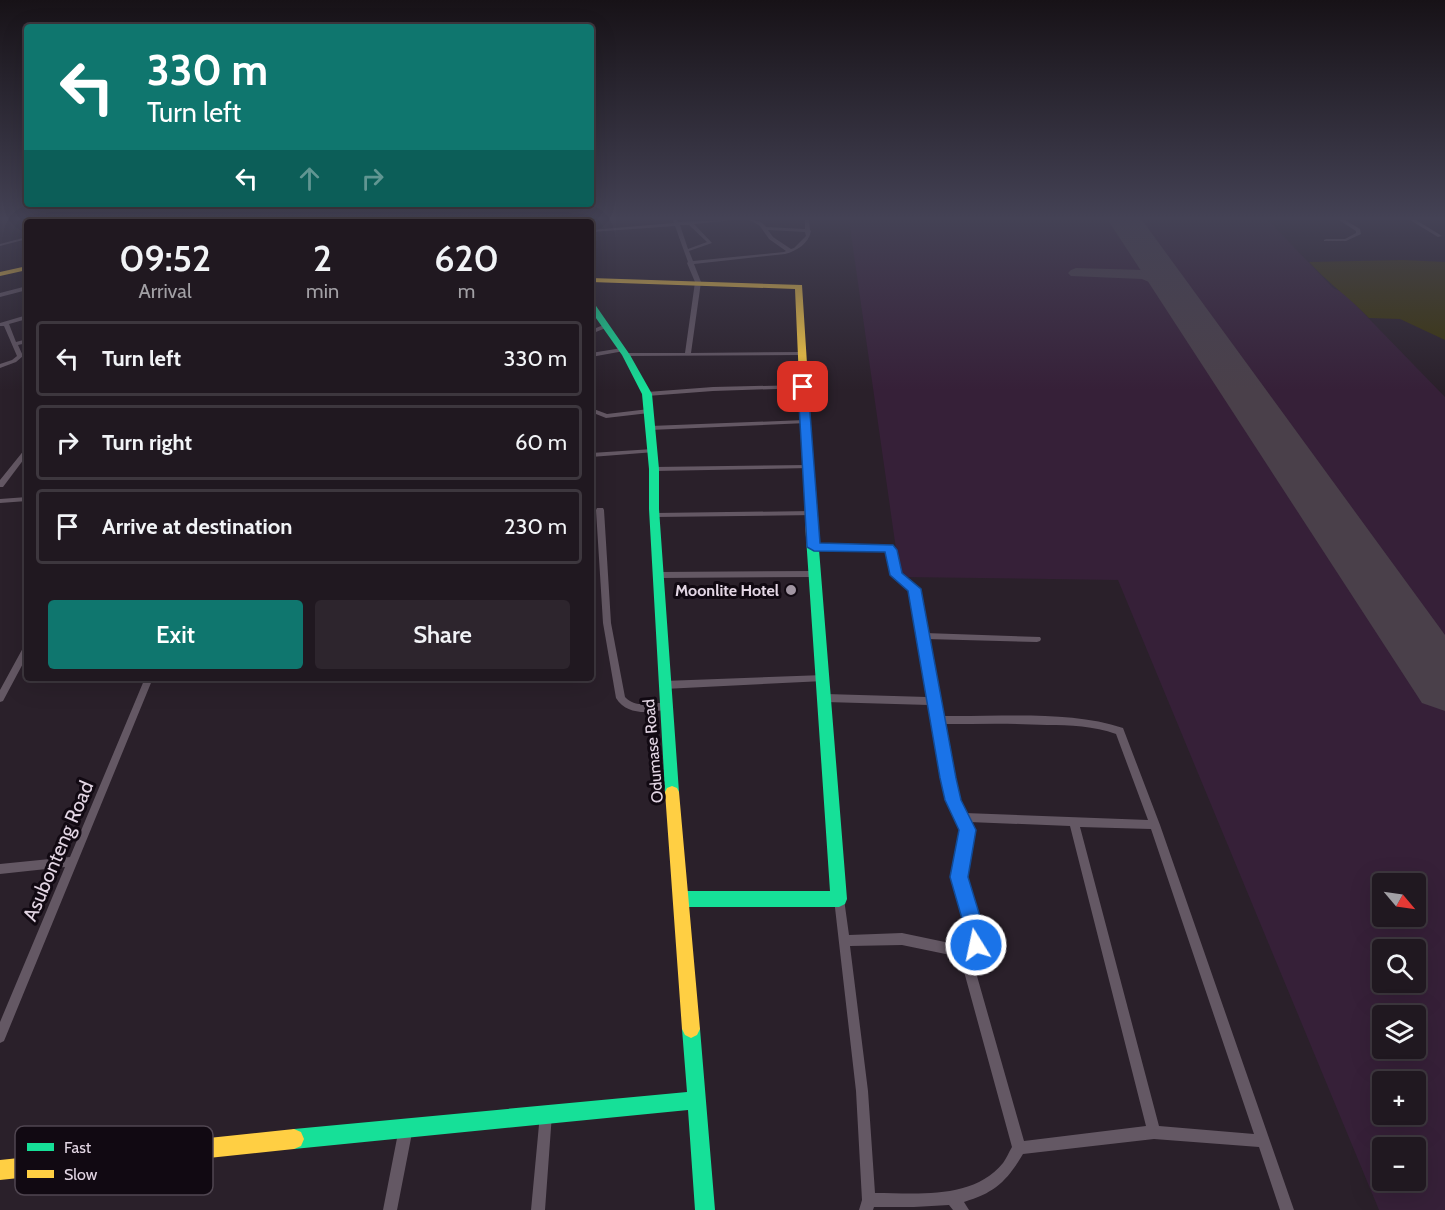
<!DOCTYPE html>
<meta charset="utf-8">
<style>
:root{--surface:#201820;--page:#2d252d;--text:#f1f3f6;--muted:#a2a0a5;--line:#3d373e;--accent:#0f766e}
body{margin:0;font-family:Cabin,sans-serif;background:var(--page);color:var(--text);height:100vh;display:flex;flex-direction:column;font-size:22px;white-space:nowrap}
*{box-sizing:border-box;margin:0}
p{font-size:20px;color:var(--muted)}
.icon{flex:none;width:33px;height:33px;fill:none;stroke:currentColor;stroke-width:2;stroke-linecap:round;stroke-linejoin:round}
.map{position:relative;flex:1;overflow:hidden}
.details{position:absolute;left:24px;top:219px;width:570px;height:462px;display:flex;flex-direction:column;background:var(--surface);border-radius:6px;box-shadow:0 6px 24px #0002,0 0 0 2px var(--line)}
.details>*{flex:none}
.top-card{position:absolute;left:24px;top:24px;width:570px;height:183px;border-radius:6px;box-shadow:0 6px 24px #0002,0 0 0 2px var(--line);background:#0f766e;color:#fff;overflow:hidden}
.needle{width:39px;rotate:119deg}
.fabs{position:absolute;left:1372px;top:873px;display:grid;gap:12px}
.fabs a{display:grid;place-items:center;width:54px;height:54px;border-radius:6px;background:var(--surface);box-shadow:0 6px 24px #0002,0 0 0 2px var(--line);font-size:30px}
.pin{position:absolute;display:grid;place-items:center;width:51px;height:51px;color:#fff;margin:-26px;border-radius:12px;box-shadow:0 3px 9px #0006}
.me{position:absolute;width:66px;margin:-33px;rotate:350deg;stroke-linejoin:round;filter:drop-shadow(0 0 4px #0008)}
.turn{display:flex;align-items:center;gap:21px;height:126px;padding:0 24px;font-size:27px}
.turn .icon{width:78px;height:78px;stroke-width:2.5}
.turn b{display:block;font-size:42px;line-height:51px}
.lanes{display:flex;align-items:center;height:57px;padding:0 24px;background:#0003;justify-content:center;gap:30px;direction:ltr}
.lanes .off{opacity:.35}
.eta{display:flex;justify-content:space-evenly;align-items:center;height:102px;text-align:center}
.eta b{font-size:36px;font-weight:600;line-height:42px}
.primary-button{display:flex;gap:12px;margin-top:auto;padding:12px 24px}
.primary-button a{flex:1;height:69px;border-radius:6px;background:var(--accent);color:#fff;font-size:24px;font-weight:600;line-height:69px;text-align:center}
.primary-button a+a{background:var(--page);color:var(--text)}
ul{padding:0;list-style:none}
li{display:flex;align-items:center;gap:18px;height:75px;margin:0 12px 9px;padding:0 12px;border:3px solid var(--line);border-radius:6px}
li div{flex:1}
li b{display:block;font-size:22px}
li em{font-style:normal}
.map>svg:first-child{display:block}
.built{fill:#362038;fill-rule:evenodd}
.green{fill:#3b3508}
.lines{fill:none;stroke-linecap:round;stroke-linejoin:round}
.taxiway{fill:#4a404a;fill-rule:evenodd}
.runway{fill:#4a404a;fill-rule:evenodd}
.street{fill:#645864;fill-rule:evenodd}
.fast{fill:#16e098;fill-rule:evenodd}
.slow{fill:#ffcf43;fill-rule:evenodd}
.route{fill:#1a73e8;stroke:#114b97;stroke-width:1.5}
.poi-dot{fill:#a296a3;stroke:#110912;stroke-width:2}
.labels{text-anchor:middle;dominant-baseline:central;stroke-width:6;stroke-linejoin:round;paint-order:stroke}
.poi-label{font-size:16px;font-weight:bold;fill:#e3d6e4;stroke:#110912;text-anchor:end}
.street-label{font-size:16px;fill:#e3d6e4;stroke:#110912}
.near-street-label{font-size:20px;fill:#e3d6e4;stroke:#110912}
.key{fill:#110912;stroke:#504651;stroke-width:1.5}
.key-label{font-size:16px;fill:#e3d6e4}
</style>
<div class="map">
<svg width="1445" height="1210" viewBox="0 0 1445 1210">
<rect width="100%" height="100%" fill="#2a202a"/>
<path class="built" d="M849 220H1268L1333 288 1344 293 1445 397V1210H1379L1118 580 900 577ZM1383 884H1416V916H1383ZM1383 950H1416V982H1383ZM1383 1016H1416V1048H1383ZM1383 1082H1416V1114H1383ZM1383 1148H1416V1180H1383Z"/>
<path class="green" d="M1403 260 1445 262V340L1400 319 1369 318C1350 298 1328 283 1309 262Z"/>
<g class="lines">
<path class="taxiway" d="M1076 268 1144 270 1175 283 1178 286 1170 291 1142 279 1071 276 1068 273 1071 270Z"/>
<path class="runway" d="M1108 220H1142L1445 635V711L1422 703Z"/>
<path class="street" d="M94 220H102L98 222H91Z
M162 220H167L168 222H163Z
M259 220H263V221L257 222Z
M380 220H385L386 222H381Z
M418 220H427L422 222H414Z
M500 220H505L506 222H501Z
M586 220H590L591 222H587Z
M673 220H677L678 222 733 220 694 224 712 243 689 251 693 261 784 252 786 251 769 239 760 226 750 220C756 220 762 221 766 227L805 229V220H809L810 230 811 231C809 243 797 251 785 254L694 264 701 282 691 353 801 352 803 353V355L624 356 623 355 626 353H685L695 282 687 263 688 262 675 226 591 232V230L674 223ZM680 225H689L707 242 688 249ZM768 230 805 232 806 236 794 248 791 249 773 237Z
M1339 220H1345L1360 229 1361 234 1346 241H1324V240L1326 239H1345L1356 233V231Z
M1410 220H1416L1442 236 1438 237Z
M27 237V239L0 246V244Z
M27 286V290L0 297V293Z
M27 315V319L9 324 16 342 27 339V343L18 345 23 356 16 362 0 368V364L12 360 17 356 4 326H0V323Z
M606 324 609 326 608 327 591 334V330Z
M622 348 624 349V351L591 357V353Z
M803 385 805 386V388L713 391 647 396 644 394 647 392 713 387Z
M591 408 607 414 649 409 652 411 649 413 606 418 591 412Z
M805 420 808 422 807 423 650 430 647 428 650 426Z
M27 448V455L3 487H0V480L25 449Z
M653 449 655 450V452L591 457V453Z
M808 465 810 466V468L654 471 651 469 654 467Z
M27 497V501L0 503V499Z
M597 508H603L604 510 611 623 625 697C637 710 654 701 668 703L670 706 668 709C650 713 627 716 616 698L603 623 596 510Z
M813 511 817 513 816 515 655 517 651 515 655 513Z
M814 544 893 547 900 574 914 583 919 594 925 633 1040 637 1041 639 1040 641 1037 642 926 639 937 701 942 716C999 717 1070 710 1123 728L1160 825 1294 1210H1280L1259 1147 1154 1139 1023 1154C1007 1181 995 1193 964 1202L969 1210H953L949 1205 914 1207H874L873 1210H859L862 1200 856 1091 834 899 835 895 839 894 843 895 844 899 849 935 902 933 964 946 970 943 971 936 954 877 963 830 948 800 934 720 929 705 826 702 823 701 821 698 823 695 826 694 927 697 911 594 908 587 892 575 887 552 811 549 810 547 811 545ZM944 724C979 724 1013 723 1047 725 1070 725 1094 726 1116 734L1148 820 965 813 958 800ZM969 822 1070 826 1146 1126 1024 1141 971 955C998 943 966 898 964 877 964 865 974 843 973 831 973 829 970 823 969 822ZM1080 827 1151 829 1254 1134 1159 1126ZM902 945 960 957 1012 1147C1009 1152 1006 1159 1003 1163 973 1200 917 1193 875 1193L868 1091 850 946Z
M814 571 818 574 814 577 659 578 655 575 659 572Z
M27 645V656L3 701 0 702V690L24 646Z
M824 675 827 676 828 678 827 680 824 681 664 689 661 687 660 685 661 683 664 681Z
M145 678H153L4 1041 0 1043V1022L65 867 0 874V864L70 857Z
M546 1108 551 1109 552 1114 545 1210H531L540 1114 541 1109Z
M406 1121 411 1123 413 1128 397 1210H383L399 1128 401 1123Z"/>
<path class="fast" d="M591 303H594L630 355 652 394 659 469V509L679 792 677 796 672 798 667 796 665 792 649 509V469L642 394 622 355 591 311Z
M812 533 818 537 847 899 845 904 839 907H681L675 904 673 899 675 894 681 891H830L806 537Z
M691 1020 697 1023 700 1029 715 1210H695L688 1110 294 1149 287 1146 284 1139 287 1132 294 1129 687 1092 682 1029 685 1023Z"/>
<path class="slow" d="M218 220H229L216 222Z
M533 220H540V222H534Z
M27 266V270L0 276V272Z
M591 278 802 285 818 537 816 540 812 541 806 537 795 289 591 282Z
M672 786 677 788 679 792 700 1029 697 1035 691 1038 685 1035 682 1029 665 792 667 788Z
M294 1129 301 1132 304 1139 301 1146 294 1149 0 1180V1160Z"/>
</g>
<linearGradient id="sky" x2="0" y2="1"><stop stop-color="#171217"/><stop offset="0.56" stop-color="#444255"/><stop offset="1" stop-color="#444255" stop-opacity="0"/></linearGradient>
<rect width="1445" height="390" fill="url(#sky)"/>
<path class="route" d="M803 384 808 387 820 543 893 545 897 550 902 573 921 589 956 778 961 800 976 830 968 877 986 936 983 952 976 955 970 952 967 936 950 877 959 830 945 800 940 778 908 591 890 575 885 552 814 551 807 547 798 387Z"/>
<circle class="poi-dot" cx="791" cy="590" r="6"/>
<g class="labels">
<g class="poi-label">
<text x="779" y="590">Moonlite Hotel</text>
</g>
<g class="street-label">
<text transform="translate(653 751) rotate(-95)">Odumase Road</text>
</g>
<g class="near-street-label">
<text transform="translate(58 851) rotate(-67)">Asubonteng Road</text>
</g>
</g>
<rect x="15" y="1126" width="198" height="69" rx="9" class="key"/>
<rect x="27" y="1143" width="27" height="8" fill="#16e098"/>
<rect x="27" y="1170" width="27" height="8" fill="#ffcf43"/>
<g class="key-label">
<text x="64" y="1153">Fast</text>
<text x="64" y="1180">Slow</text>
</g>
</svg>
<div class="fabs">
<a><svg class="needle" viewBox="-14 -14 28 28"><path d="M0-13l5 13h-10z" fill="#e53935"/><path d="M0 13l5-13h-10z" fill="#a2a0a5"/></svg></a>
<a><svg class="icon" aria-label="search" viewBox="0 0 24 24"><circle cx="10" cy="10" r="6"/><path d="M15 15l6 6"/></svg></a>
<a><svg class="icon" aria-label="layers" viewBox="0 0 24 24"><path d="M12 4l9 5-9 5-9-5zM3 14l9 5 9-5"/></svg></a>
<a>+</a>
<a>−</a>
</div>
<div class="pin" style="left:803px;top:387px;background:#d93025"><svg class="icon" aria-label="arrive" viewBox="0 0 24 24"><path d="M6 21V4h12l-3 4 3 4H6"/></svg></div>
<svg class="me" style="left:976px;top:945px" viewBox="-20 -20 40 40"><circle r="17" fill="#1a73e8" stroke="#fff" stroke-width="3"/><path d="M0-11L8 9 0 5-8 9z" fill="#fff"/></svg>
<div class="top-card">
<div class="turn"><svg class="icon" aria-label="left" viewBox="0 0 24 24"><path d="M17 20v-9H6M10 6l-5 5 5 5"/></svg><div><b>330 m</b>Turn left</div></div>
<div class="lanes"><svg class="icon" aria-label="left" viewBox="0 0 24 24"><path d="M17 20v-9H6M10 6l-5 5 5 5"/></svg><svg class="icon off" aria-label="ahead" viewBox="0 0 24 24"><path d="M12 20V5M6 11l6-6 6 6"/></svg><svg class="icon off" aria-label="right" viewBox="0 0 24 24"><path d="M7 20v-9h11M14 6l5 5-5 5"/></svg></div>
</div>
<section class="details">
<div class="eta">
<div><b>09:52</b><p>Arrival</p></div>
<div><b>2</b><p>min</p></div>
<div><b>620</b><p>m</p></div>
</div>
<ul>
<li><svg class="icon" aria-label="left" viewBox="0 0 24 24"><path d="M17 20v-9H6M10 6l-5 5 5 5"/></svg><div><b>Turn left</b></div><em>330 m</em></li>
<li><svg class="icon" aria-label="right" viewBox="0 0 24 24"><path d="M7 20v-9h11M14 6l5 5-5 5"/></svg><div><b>Turn right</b></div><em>60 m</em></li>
<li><svg class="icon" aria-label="arrive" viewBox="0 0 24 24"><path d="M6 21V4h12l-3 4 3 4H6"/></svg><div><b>Arrive at destination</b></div><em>230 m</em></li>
</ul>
<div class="primary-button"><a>Exit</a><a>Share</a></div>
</section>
</div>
